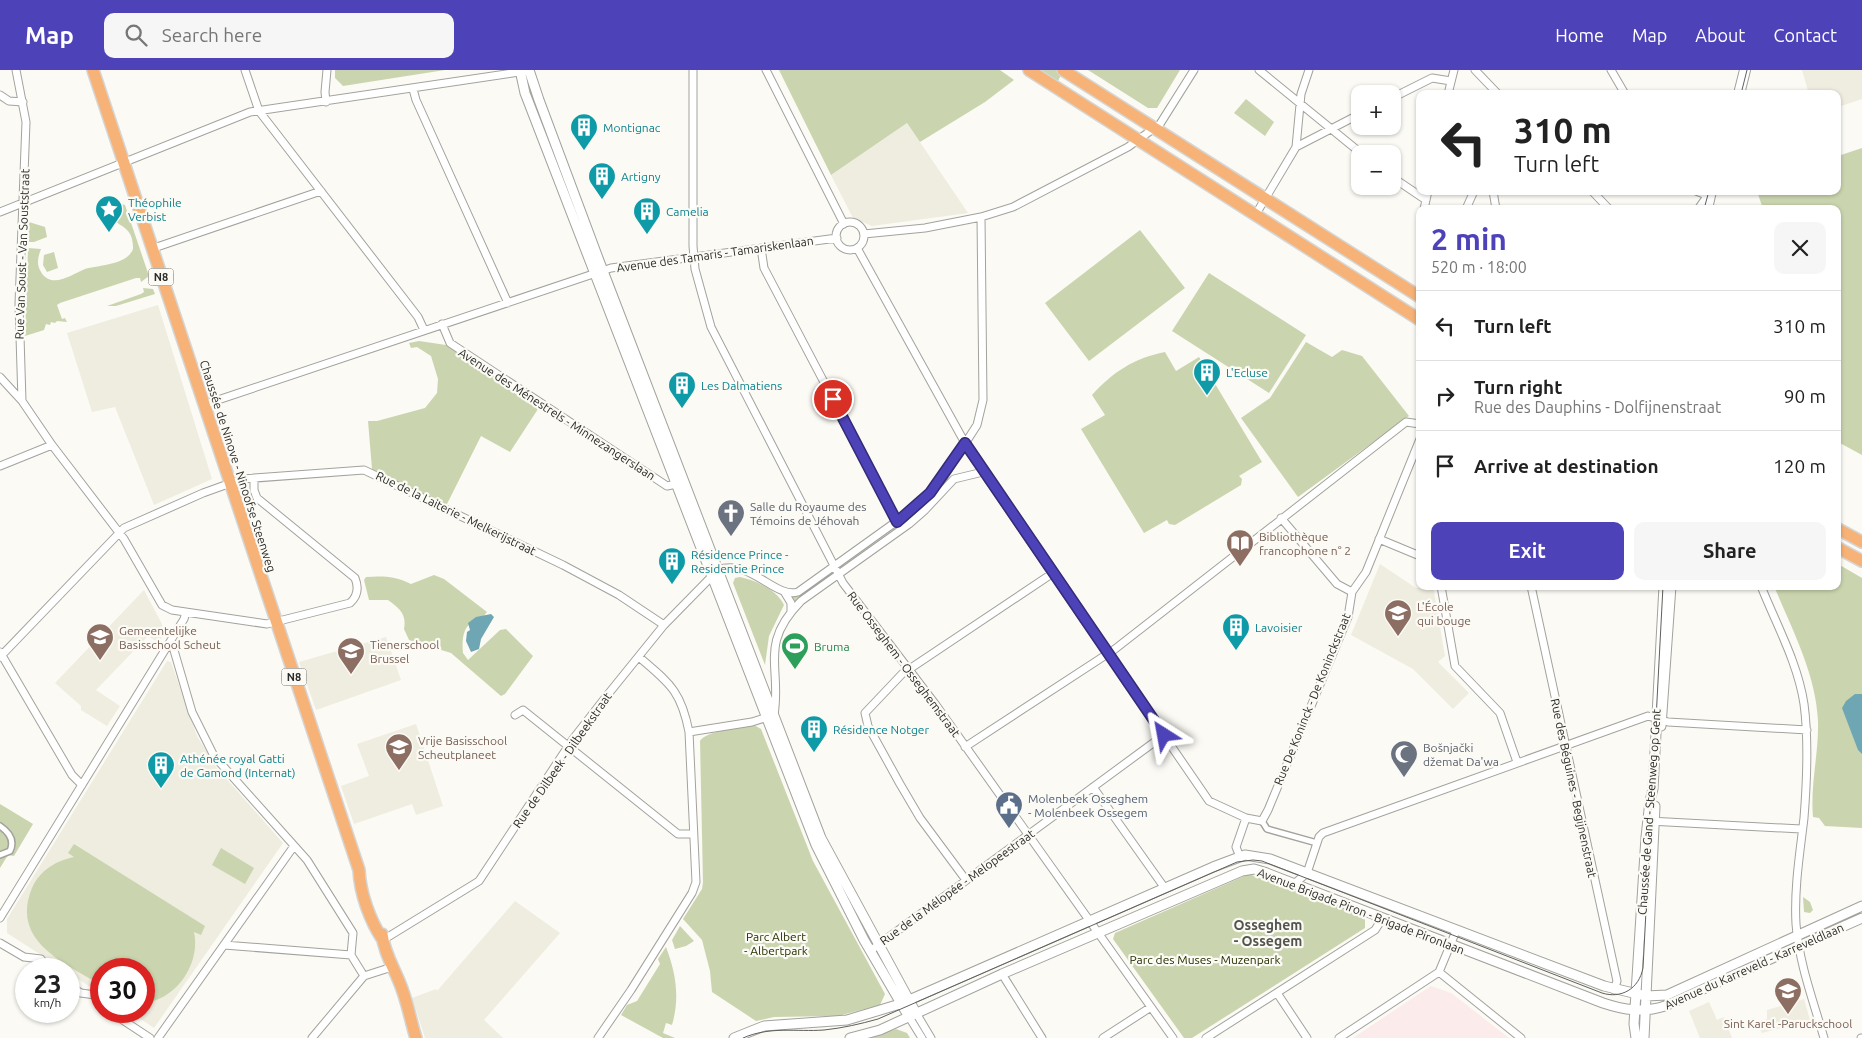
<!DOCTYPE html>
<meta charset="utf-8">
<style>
:root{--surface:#fff;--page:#f6f6f6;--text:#222;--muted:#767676;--line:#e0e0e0;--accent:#4e42b9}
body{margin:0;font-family:Ubuntu,sans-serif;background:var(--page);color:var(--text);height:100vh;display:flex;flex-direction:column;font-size:19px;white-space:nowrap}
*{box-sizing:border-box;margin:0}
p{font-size:16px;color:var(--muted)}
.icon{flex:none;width:28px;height:28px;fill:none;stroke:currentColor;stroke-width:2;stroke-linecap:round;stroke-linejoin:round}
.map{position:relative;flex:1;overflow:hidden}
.panel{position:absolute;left:1416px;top:135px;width:425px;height:385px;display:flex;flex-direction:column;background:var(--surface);border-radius:10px;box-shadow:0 1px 4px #0004}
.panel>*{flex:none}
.top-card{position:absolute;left:1416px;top:20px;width:425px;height:105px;border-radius:10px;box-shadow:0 1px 4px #0004;background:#fff;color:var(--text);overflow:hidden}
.tools{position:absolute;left:1351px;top:15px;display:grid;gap:10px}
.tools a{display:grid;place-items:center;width:50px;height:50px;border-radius:10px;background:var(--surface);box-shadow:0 1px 4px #0004;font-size:25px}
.speed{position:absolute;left:15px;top:888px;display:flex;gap:10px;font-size:25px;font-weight:700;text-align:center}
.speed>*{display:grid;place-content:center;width:65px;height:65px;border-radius:50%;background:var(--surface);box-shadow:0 1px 4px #0004;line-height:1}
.speed small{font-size:12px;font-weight:400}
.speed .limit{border:8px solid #d22;background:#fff;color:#111}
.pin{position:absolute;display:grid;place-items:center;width:42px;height:42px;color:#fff;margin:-21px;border:2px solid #fff;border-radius:50%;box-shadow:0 1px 5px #0007}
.me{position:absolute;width:55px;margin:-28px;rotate:326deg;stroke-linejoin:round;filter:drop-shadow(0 0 4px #0008)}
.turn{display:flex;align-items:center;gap:18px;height:105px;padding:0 15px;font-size:22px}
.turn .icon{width:65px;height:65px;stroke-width:2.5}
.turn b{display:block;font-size:35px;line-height:42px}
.round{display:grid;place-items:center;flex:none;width:52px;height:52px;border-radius:10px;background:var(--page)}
.head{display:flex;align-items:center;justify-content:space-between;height:85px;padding:0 15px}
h1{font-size:30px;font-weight:700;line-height:38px;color:var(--accent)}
.primary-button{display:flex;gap:10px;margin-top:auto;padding:10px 15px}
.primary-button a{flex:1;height:58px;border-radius:10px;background:var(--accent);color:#fff;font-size:20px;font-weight:700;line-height:58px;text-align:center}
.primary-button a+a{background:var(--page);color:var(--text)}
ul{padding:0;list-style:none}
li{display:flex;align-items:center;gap:15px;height:70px;padding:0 15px;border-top:1px solid var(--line)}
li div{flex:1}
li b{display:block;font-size:19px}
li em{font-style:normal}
header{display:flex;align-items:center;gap:30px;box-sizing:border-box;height:70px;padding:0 25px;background:var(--accent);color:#fff}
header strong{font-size:24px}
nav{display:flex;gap:28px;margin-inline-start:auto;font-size:18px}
.search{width:350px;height:45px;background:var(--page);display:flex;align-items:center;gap:12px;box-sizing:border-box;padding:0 18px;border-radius:10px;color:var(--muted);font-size:19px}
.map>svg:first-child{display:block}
.built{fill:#efede0}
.industrial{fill:#fcebeb}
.green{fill:#cad5af}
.water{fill:#6ea6b3}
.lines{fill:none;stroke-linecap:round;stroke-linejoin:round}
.pedestrian-casing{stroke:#a3a29d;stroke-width:8}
.minor-casing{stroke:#a3a29d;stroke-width:9}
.tertiary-casing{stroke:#a3a29d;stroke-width:11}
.secondary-casing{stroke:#a3a29d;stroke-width:12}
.primary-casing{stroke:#d5d5d4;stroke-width:14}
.pedestrian{stroke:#fff;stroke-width:5}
.minor{stroke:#fff;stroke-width:7}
.tertiary{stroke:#fff;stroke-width:9}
.secondary{stroke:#fff;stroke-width:10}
.primary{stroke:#f7b277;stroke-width:11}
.tram{stroke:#5f5f5c;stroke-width:1}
.route-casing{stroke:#332b78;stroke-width:12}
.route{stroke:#4e42b9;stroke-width:9}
.labels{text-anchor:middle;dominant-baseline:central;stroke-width:4.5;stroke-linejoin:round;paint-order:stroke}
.shield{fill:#fbfaf4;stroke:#696966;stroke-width:1}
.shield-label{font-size:11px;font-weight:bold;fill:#2b2b29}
.culture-label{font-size:12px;fill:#0d838f;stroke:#fbfaf4;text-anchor:start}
.street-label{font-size:12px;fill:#2b2b29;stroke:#fbfaf4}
.worship-label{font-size:12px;fill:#5b616d;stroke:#fbfaf4;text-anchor:start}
.education-label{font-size:12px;fill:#785e54;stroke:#fbfaf4;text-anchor:start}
.leisure-label{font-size:12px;fill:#27864d;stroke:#fbfaf4;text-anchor:start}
.service-label{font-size:12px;fill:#4e5e75;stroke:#fbfaf4;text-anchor:start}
.park-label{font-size:12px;fill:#263000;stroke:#fbfaf4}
.neighbourhood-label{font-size:14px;font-weight:bold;fill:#54544f;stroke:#fbfaf4}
</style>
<header>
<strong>Map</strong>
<div class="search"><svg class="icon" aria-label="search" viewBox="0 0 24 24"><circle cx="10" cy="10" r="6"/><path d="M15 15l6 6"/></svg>Search here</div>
<nav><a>Home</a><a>Map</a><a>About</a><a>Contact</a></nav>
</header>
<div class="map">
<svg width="1862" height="968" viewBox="0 0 1862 968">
<rect width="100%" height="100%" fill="#fbfaf4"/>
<path class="built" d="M1802 0H1862V29L1838 37V24H1809Z
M907 53 968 143 872 156 853 148 831 105Z
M158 235 212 409 154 435 115 337 92 342 67 263Z
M1380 494 1416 518 1433 516 1445 586 1438 592 1469 623 1453 639 1413 599 1351 565Z
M144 520 162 554 163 565 159 573 148 566 96 620 120 636 107 656 81 640V636L55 613Z
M386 567 401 610 316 640 299 592Z
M167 591 171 592 197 666 216 697 283 773 154 958 129 941H144V899H101V924L69 903V899H63L7 863V849Z
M416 654 443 736 416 745 412 734 354 754 341 716 369 706 357 674Z
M515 831 560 863 484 950 503 968H425L412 928 436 919 437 921Z
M1804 929 1810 950 1762 963 1757 953 1767 949V940Z
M1709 932 1717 950 1724 947 1732 968H1700L1689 941Z"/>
<path class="industrial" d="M1431 916 1451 923 1509 968H1353Z"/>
<path class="green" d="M335 0H445L343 16 335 8Z
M779 0H1000L1014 10 985 32 920 72 907 53 831 105Z
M1036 0H1057L1062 3 1057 13Z
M1088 0H1180L1157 38H1148Z
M1246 29 1274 52 1265 66 1234 43Z
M1862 78V385L1838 372V139H1763L1757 121H1838V86Z
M121 134 125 135 149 206 141 212 140 208H136L60 233 57 235 62 249 65 248 67 252 57 251 55 253 51 252 50 255 46 254 44 260 25 266 28 178 41 179C38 187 36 194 41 202 52 220 72 204 85 199 99 195 127 195 133 179 134 153 114 158 110 143L114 137Z
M29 152 45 157 47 167 34 172H28Z
M1140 160 1185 218 1089 291 1045 233Z
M54 182 58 198 47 202 43 195 44 185Z
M1209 203 1306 265 1269 323 1172 261Z
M143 218 153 219 155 224 116 236H107L141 224 144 222Z
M419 271 446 275 538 339 510 382 481 366 446 436 372 399 368 351H377L425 338 437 323 438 309 431 286 417 277 411 278 409 273Z
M1306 272 1332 287 1342 280 1362 286 1409 346 1298 427 1241 348 1270 328Z
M1165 282 1176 301 1199 287 1262 392 1239 406 1242 409 1241 415 1175 455 1169 454 1167 450 1144 463 1081 359 1105 345 1092 325C1113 302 1134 288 1165 282Z
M1838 494 1862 508V758L1825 756 1819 748 1813 747C1810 715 1819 683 1818 651 1816 604 1792 559 1774 516H1838Z
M828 504 830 508 794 534 790 526Z
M434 505 444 509 487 542C482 549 478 548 471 553 462 559 462 574 463 583L468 590 500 560 506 559 533 586 505 624 501 626 451 583 409 570 404 559C407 544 399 538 388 530H369L364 510 366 507C383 506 395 506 411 514Z
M740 507C755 510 777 520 784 535L769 566 765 595 733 513 735 508Z
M754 655 761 659 813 791 885 924 880 935 838 946 774 947 756 951 712 922 710 901 702 870 683 849 702 819 703 812 700 671C707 660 742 658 754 655Z
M0 734 33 754 14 786 8 785 0 798Z
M74 774 205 856 201 865 194 862C201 894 176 930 144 933V899H101V915C64 893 10 871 32 818 40 800 56 791 74 787L68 783Z
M221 778 254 798 245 814 212 795Z
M1249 804 1365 847V858L1192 968H1184L1113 869 1115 863Z
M1803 827 1810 832 1813 840 1810 843 1804 842Z
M680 856 694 871 686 876 675 879 672 870Z
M666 877C676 903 680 928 672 955L666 953 663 963 675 968H663L621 945 627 935 637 931 660 894 658 889Z
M896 959 907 963 910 968H868Z"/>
<path class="water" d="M491 544 494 547 481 569 479 579 471 582 466 571 467 562 470 560 468 553 476 547Z
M1855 624H1862V684L1858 680 1842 638 1846 631Z"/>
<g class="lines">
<g class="pedestrian-casing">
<path id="pedestrian" d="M1262 751 1267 759 1317 773
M0 756C9 762 15 770 10 781L0 785"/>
</g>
<g class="minor-casing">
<path id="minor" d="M16 0 26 52 19 234 22 331
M245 0 259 41 418 247 424 260
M693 0V176L695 199 711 257 843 513 936 635 1173 968
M766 0 844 154
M1259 0 1362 84
M1475 0 1498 24
M1611 0 1625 24
M413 19 416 30 508 233
M1448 24 1454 0
M0 25 9 31 23 32
M1392 28 1432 8 1451 11
M326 32 325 22 327 0
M1296 77 1360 44
M1392 107 1426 130
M1493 121 1496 139
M1592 121 1609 139
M1696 121 1709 126
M1424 139 1428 121
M1466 139 1474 121
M0 142 250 42 526 1
M1256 144 1296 77 1301 24 1309 0
M836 166a14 14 0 1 1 28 0a14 14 0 1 1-28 0Z
M864 164 925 158 981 147 1013 137 1128 77 1160 54 1194 0
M761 178 764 198 899 455
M857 178 965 373 989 411 1209 731 1246 748 1262 751 1268 740 1348 547 1352 522 1366 502 1420 369
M151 179 321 121
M442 254 450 273 667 416 681 413
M0 307 22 331 52 375 124 469 162 535 172 540 267 554 350 533C358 526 359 518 355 508L257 428 254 420V408
M203 335 611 198 837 168
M0 396 52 375
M1281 448 1337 514 1352 522
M1379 469 1420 486
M1441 516 1455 596 1500 643 1517 692
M1531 516 1617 911 1614 920
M1761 516C1776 554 1798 593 1804 634 1809 671 1807 710 1804 748 1800 782 1794 818 1796 854 1799 893 1813 930 1824 968
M785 523 791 533V541
M171 570 192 642 214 686 307 790 353 863 351 885 364 906
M0 582 72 705 82 715
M0 587 124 458 203 423 242 409 364 400 563 495 619 525 664 555
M515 645 523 640 678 764H692
M689 662 752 652 774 645C782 597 758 575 801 531L909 454 925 440 954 409 983 402
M965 677 1115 579 1406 352 1420 354
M1093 717 1164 817
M1649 751 1801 759
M1240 787 1236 777 1246 748
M966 810 920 748 900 714 868 656 865 643 902 604 1053 503
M1294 814 1307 803 1319 767 1323 763 1648 646 1668 652 1807 660
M0 848 184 549 186 542
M383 870 479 811 573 669 605 628 664 555 718 500C750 488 775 529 798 522L897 451 930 423 943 408 977 355 983 330 981 147
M0 873 24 887 41 889 48 899
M224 875 351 885
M870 881 1164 665
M1439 902 1521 968
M1002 904 1042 968
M364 906 392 897
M69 916 81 923 95 925 101 929
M1277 923 1307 968
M109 941 150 968
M916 943 931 968
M909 947 922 968
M158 968 294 776
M312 968 364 906
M598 968 631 920 692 823 696 812 689 662C681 620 669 613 639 587
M1103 968 1151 937
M1206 968 1375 860 1382 849
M1339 968 1439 902 1456 861
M1861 968H1862"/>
</g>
<g class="tertiary-casing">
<path id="tertiary" d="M520 0 525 23 816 775 864 870 909 947
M529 0 539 30 598 188 821 768 916 943
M1661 656 1671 516
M909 930 1213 797 1245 785 1270 789 1604 916 1646 926 1667 925 1862 836
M734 968 764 956 847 950 900 934
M850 968 880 960 1002 904 1242 801 1254 799 1264 802 1603 933C1624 940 1643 943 1665 936L1862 848
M1636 968 1634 954 1646 767 1650 731 1653 719 1664 516
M1644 968 1655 736"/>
</g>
<g class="secondary-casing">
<path id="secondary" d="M1739 24 1745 0
M1700 139 1709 126
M1707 139 1711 121"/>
</g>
<g class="primary-casing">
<path id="primary" d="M93 0 359 800C360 823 370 851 383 870
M1029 0 1420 250
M1063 0 1420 227
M1838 459 1862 472
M1838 478 1862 491
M382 864C384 884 396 901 402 919 408 935 411 952 416 968"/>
</g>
<use href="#pedestrian" class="pedestrian"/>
<use href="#minor" class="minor"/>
<use href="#tertiary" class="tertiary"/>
<use href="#secondary" class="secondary"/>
<use href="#primary" class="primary"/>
<path class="tram" d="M1741 24 1747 0
M1704 139 1709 121
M743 968C770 956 796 962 824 960 843 958 860 954 878 949L1237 792 1253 790 1262 791 1602 923C1621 929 1639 919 1643 898L1663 516"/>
</g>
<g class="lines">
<g class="route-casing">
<path id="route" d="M833 329 897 452 930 423 965 373 1164 665"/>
</g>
<use href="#route" class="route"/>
</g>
<defs>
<g id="building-pin" transform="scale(1.4375)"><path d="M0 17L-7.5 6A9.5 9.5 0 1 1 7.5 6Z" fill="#0f9aa8" stroke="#fbfaf4"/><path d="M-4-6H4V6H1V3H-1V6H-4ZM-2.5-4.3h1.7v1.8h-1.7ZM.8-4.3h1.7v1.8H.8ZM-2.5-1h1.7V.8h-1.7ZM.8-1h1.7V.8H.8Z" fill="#fff"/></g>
<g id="sight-pin" transform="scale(1.4375)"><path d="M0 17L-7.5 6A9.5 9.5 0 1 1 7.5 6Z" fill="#0f9aa8" stroke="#fbfaf4"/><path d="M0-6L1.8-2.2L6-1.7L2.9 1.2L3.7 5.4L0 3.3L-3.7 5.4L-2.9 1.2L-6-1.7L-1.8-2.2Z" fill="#fff"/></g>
<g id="church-pin" transform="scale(1.4375)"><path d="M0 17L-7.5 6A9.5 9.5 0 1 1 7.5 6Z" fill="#6b7280" stroke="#fbfaf4"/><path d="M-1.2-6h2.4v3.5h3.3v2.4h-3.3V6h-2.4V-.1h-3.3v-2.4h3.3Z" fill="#fff"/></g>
<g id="library-pin" transform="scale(1.4375)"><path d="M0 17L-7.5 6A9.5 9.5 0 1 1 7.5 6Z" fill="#8d6e63" stroke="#fbfaf4"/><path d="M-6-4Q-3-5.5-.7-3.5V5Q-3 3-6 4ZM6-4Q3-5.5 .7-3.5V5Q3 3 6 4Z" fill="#fff"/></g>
<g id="school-pin" transform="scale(1.4375)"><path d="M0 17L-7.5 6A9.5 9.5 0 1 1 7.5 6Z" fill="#8d6e63" stroke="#fbfaf4"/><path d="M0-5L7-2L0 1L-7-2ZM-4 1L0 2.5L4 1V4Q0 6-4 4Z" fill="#fff"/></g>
<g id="stadium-pin" transform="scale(1.4375)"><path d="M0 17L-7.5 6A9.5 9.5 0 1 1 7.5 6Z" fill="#2e9e5b" stroke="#fbfaf4"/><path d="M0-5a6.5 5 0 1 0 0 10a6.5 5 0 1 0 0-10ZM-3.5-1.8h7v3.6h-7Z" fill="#fff"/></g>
<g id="mosque-pin" transform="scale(1.4375)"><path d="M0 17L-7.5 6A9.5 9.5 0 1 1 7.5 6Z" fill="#6b7280" stroke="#fbfaf4"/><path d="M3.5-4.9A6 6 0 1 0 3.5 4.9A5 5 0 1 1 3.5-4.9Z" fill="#fff"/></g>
<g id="civic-pin" transform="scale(1.4375)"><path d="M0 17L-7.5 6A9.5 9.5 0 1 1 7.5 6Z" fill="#5c6f8a" stroke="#fbfaf4"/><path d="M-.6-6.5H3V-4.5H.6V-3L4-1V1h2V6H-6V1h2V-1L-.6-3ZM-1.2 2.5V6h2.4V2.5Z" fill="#fff"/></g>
</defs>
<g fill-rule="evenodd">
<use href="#building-pin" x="584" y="57"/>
<use href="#building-pin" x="602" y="106"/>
<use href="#sight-pin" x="109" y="139"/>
<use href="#building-pin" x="647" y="141"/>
<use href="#building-pin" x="1207" y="302"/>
<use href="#building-pin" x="682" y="315"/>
<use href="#church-pin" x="731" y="443"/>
<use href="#library-pin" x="1240" y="473"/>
<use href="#building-pin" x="672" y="491"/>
<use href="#school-pin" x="1398" y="543"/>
<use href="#building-pin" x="1236" y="557"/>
<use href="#school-pin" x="100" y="567"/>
<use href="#stadium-pin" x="795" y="576"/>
<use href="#school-pin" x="351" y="581"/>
<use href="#building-pin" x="814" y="659"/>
<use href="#school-pin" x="399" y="677"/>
<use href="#mosque-pin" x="1404" y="684"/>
<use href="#building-pin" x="161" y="695"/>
<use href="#civic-pin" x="1009" y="735"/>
<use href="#school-pin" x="1788" y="921"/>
</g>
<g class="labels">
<g class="shield">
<rect x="148.5" y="198.5" width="25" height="17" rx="4"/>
<rect x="281.5" y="598.5" width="25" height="17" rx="4"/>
</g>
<g class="shield-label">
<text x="161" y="207">N8</text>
<text x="294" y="607">N8</text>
</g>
<g class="culture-label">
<text x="603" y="57">Montignac</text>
<text x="621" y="106">Artigny</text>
<text x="128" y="132">Théophile<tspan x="128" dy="14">Verbist</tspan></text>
<text x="666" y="141">Camelia</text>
<text x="1226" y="302">L'Ecluse</text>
<text x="701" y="315">Les Dalmatiens</text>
<text x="691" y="484">Résidence Prince -<tspan x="691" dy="14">Residentie Prince</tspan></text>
<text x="1255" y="557">Lavoisier</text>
<text x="833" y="659">Résidence Notger</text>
<text x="180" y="688">Athénée royal Gatti<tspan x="180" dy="14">de Gamond (Internat)</tspan></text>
</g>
<g class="street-label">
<text transform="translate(22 184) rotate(-88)">Rue Van Soust - Van Souststraat</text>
<text transform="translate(715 184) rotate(-8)">Avenue des Tamaris - Tamariskenlaan</text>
<text transform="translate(557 344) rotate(33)">Avenue des Ménestrels - Minnezangerslaan</text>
<text transform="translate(238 396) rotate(72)">Chaussée de Ninove - Ninoofse Steenweg</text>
<text transform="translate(456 443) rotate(26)">Rue de la Laiterie - Melkerijstraat</text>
<text transform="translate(904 594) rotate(53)">Rue Osseghem - Osseghemstraat</text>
<text transform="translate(1312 629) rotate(-68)">Rue De Koninck - De Koninckstraat</text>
<text transform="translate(562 690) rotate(-55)">Rue de Dilbeek - Dilbeekstraat</text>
<text transform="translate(1574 718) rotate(78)">Rue des Béguines - Begijnenstraat</text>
<text transform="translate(1649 742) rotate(-86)">Chaussée de Gand - Steenweg op Gent</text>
<text transform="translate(957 817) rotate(-36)">Rue de la Mélopée - Melopeestraat</text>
<text transform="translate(1361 841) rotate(21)">Avenue Brigade Piron - Brigade Pironlaan</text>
<text transform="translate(1754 896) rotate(-24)">Avenue du Karreveld - Karreveldlaan</text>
</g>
<g class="worship-label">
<text x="750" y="436">Salle du Royaume des<tspan x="750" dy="14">Témoins de Jéhovah</tspan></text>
<text x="1423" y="677">Bošnjački<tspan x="1423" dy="14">džemat Da'wa</tspan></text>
</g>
<g class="education-label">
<text x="1259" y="466">Bibliothèque<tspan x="1259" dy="14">francophone n° 2</tspan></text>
<text x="1417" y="536">L'École<tspan x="1417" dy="14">qui bouge</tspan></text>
<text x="119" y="560">Gemeentelijke<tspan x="119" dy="14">Basisschool Scheut</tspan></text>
<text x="370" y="574">Tienerschool<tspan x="370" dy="14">Brussel</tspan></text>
<text x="418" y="670">Vrije Basisschool<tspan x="418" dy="14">Scheutplaneet</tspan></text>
<text x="1788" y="953" text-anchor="middle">Sint Karel -Paruckschool</text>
</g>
<g class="leisure-label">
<text x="814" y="576">Bruma</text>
</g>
<g class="service-label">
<text x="1028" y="728">Molenbeek Osseghem<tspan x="1028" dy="14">- Molenbeek Ossegem</tspan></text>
</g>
<g class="park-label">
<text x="776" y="866">Parc Albert<tspan x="776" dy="14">- Albertpark</tspan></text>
<text x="1205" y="889">Parc des Muses - Muzenpark</text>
</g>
<g class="neighbourhood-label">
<text x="1268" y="855">Osseghem<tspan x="1268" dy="16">- Ossegem</tspan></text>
</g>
</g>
</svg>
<div class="tools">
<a>+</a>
<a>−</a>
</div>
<div class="speed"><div>23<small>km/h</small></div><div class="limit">30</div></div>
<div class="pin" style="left:833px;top:329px;background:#d93025"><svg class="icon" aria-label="arrive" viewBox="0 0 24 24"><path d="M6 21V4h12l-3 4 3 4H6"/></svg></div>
<svg class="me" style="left:1164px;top:665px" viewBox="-20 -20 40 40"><path d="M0-17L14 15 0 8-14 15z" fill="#4e42b9" stroke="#fff" stroke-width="4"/></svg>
<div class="top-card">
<div class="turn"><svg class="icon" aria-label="left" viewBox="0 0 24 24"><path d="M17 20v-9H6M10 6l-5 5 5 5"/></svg><div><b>310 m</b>Turn left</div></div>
</div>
<section class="panel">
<div class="head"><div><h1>2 min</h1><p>520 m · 18:00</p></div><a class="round"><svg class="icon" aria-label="close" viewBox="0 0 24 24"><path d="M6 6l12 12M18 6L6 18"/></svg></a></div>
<ul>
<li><svg class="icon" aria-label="left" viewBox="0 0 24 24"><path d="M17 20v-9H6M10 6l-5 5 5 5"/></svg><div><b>Turn left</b></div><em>310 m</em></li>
<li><svg class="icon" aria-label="right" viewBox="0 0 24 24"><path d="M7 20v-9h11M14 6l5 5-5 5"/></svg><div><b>Turn right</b><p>Rue des Dauphins - Dolfijnenstraat</p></div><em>90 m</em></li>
<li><svg class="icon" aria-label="arrive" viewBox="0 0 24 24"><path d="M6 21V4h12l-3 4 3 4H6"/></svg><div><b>Arrive at destination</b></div><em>120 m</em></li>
</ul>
<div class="primary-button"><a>Exit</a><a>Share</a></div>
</section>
</div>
